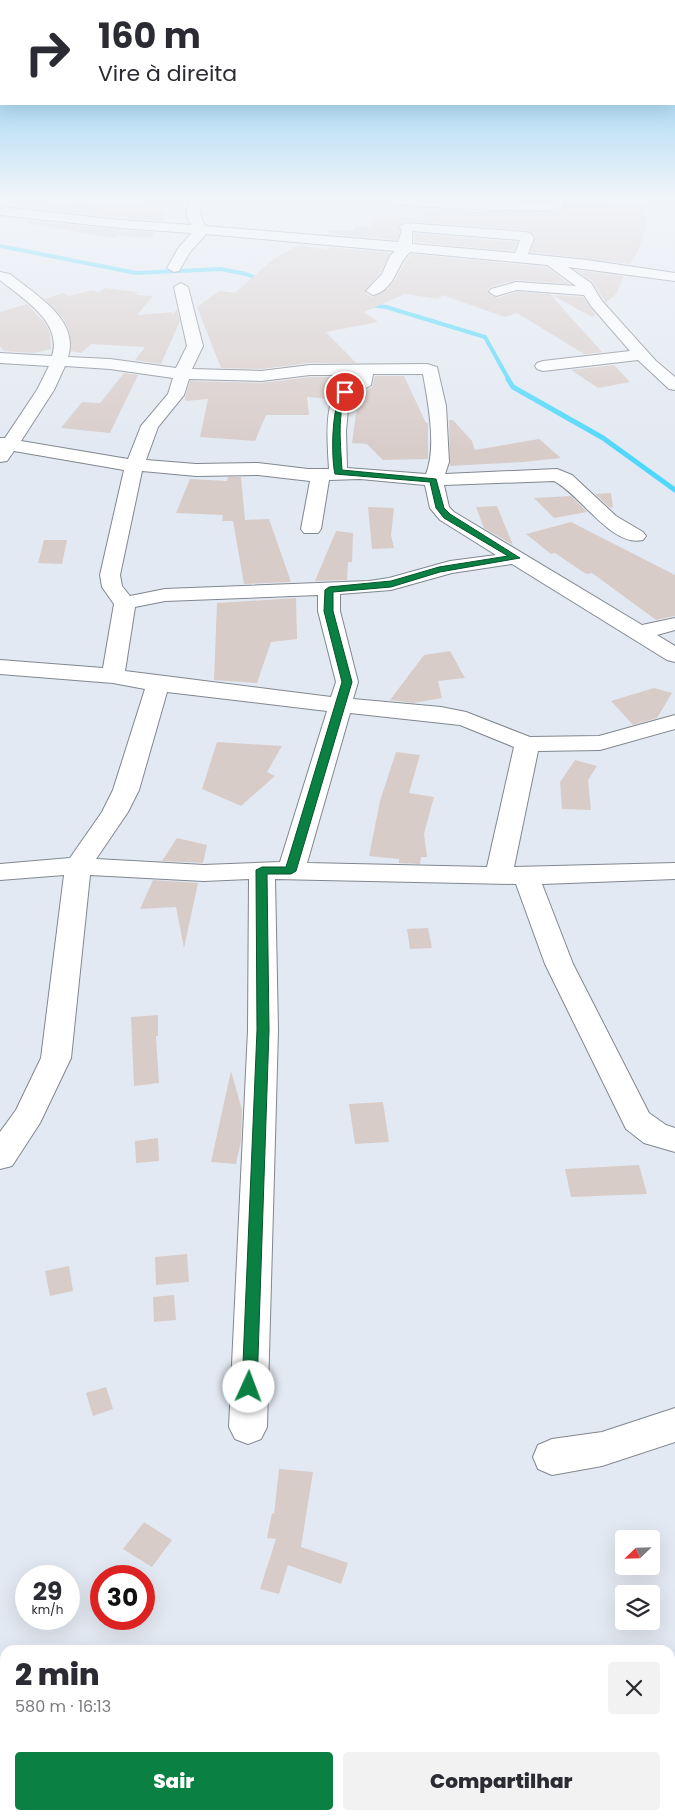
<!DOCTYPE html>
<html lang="pt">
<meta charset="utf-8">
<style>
:root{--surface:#fff;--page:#f2f2f3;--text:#2b2b33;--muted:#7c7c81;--accent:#0b8043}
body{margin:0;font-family:Poppins,sans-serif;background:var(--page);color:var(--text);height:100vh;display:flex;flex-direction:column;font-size:19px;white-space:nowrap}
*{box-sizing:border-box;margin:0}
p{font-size:16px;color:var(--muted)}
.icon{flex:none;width:28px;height:28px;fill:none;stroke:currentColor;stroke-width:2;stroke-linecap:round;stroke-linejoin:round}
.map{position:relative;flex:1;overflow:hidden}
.details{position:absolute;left:0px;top:1645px;width:675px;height:175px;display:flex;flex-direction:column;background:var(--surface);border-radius:15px 15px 0 0;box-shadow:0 5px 20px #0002}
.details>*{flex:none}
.banner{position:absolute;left:0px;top:0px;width:675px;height:105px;box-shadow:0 5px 20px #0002;background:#fff;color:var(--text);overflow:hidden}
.needle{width:32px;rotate:247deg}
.fabs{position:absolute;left:615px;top:1530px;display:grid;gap:10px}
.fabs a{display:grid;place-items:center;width:45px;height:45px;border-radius:5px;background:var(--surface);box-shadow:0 5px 20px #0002;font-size:25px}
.speed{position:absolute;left:15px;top:1565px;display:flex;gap:10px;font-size:25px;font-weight:700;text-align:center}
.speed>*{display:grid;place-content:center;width:65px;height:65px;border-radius:50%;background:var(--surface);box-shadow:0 5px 20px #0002;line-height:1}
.speed small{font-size:12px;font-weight:400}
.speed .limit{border:8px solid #d22;background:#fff;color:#111}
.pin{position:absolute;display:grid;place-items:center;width:42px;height:42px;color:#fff;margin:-21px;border:2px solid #fff;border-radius:50%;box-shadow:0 1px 5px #0007}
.me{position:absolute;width:55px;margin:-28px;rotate:2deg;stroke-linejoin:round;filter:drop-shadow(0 0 4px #0008)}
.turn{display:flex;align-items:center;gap:18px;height:105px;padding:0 15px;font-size:22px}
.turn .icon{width:65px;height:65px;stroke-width:2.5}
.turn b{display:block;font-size:35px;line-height:42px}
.round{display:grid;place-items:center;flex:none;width:52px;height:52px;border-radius:5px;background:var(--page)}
.summary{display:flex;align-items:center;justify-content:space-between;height:85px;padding:0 15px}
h1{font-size:30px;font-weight:800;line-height:38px}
.primary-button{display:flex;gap:10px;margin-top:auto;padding:10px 15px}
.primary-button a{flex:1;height:58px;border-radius:5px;background:var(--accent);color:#fff;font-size:20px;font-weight:800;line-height:58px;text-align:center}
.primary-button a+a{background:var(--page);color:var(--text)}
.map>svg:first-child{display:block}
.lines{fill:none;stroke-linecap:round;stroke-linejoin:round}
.stream-far1{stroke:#4fd8fb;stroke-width:4}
.stream{stroke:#4fd8fb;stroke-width:5}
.building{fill:#d8ccc9}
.minor-casing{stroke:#81878f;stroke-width:2}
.minor{fill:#fff;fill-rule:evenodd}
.route{fill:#0b8043;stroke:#07532c}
</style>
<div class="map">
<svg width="675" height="1820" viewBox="0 0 675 1820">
<rect width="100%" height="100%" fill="#e3e9f2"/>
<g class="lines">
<path class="stream-far1" d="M0 246 136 273 221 269 246 274 261 280
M369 305 386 307 485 337 509 380"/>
<path class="stream" d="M508 379 513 387 603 438 675 490"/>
</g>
<path class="building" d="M574 198 646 205 639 215 648 216 640 247 630 264 531 252 535 237 531 232 525 230 406 221 397 227 400 231 397 240 328 234V230H354L355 226 370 227 374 216 422 218 427 209 545 213 561 210 568 200Z
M69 201H86L168 210 162 221 43 210 49 205 60 206Z
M28 220 120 230 155 232 152 238 117 236 114 238 24 223Z
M414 233 517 242 514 251 414 242Z
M299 245 328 250V247L391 253 380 273 365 290V293L372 297 388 289 411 254 546 267 570 284 516 280 490 287 487 292 497 298 517 292 550 294 602 352 553 358 584 354 517 313 505 317 442 295 438 299 405 294 364 312 378 322 326 332 356 363H310L261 369 221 368 197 307 219 291 235 293 272 260Z
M575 270 624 276 616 294 606 303 592 281Z
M105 288 137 292 136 295 153 296 137 315 172 312 173 314 177 309 180 321 161 364 135 360 145 347 91 344 81 353 71 351 69 330 63 318 45 299 63 293 69 296 93 290 98 293Z
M552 295 583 297 595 314 592 317Z
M27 304 45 323 50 333 51 349 34 353 4 351 0 346V312Z
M614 365 630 382 598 388 571 370Z
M124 373 138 375 110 433 61 428 82 402 100 403Z
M375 376H404L426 423H428V459L383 460 367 444 352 443 357 406H352L351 399 372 387Z
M310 377H355V379L338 387 331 399 307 397 309 415H266L255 441 200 437 208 399 186 401 185 397 190 381 261 383Z
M449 420H453L472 441 475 450 539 439 561 458 523 462 450 466Z
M228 477H241L245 520 269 519 291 582 244 584 233 521H237H222L223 515 176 513 190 479 227 481Z
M611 493 613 507 610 508 595 494Z
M571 496 587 512 554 518 534 498Z
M497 506 513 545 484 528 476 507Z
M368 507 394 508 391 535 394 548 372 549Z
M571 522 675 575V616L656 620 592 573 586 574 555 553 551 554 526 534Z
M336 531 353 533 352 562H348L347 580 315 581Z
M44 540H67L62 564 38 563Z
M296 598 297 639 271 642 257 683 214 680 217 603Z
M450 651 465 678 438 681 442 698 413 703 390 700 424 655Z
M654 688 672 693 657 718 633 725 611 701Z
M217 742 282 746 267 772 275 776 241 806 202 789Z
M396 752 420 755 409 793 434 797 424 834 427 857H421L420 864 399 863V859L369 856 380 801Z
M575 760 597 766 588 780 591 810 562 809 560 782Z
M177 838 207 845 203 863 162 861Z
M153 880 198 883 184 948 176 907 140 909Z
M428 928 432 948 410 949 407 929Z
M158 1015V1036H156L159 1083 134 1086 131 1017Z
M231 1071 242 1110 241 1141 236 1164 211 1162Z
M383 1102 389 1142 355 1144 349 1104Z
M158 1138 159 1161 136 1163 135 1141Z
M639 1165 647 1194 571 1197 565 1169Z
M187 1254 189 1282 156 1285 155 1257Z
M69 1266 73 1291 50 1296 45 1271Z
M174 1295 176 1320 154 1322 153 1297Z
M106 1387 113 1409 93 1416 86 1393Z
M279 1469 313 1472 301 1547 348 1563 341 1584 288 1565 279 1594 260 1589 276 1539 267 1538 272 1513 274 1514Z
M144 1522 172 1540 152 1567 123 1549Z"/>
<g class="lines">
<g class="minor-casing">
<path id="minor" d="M191 197H203L200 214 205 226 398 242 402 230 399 227 406 223 525 232 530 233 534 238 528 254 587 260 675 273V281L568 267 591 283 602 301 656 361 675 377V390L669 389 638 360 543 371 537 369 535 366 537 363 543 361 630 351 591 306 584 295 517 290 496 296 489 292 491 289 516 282 576 286 547 265 410 252C396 265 395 290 373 295L366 291 382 274 390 256 395 251 206 234 190 252 179 271 174 272 167 268 179 247 192 233 120 228 0 215V207L120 220 191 225 186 214ZM412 231 520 240 515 253 412 244Z
M368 197 545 203 551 202 555 197H567L561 208 545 211C520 210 378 209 368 197Z
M0 272 10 274C35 295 80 319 68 357L110 359 176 368 187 346 174 287 181 283 188 287 203 346 192 369 261 371 310 365 427 364 437 367 446 406 449 462 445 474 557 469 572 475 616 516 643 532 646 536 643 540C612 548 579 493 554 481L444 485 449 507 454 512 642 625 675 618V630L657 635 675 646V662L667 660 512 564 452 573 391 590 340 594V611L358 682 353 699 441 707 466 712 530 737 599 736 675 715V729L600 750 538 751 514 867 675 863V879L542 884 573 964 649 1113 666 1125 675 1128V1152L644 1143 626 1129 545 964 516 884 275 879 278 1030 267 1427 261 1439 248 1444 235 1439 229 1427 248 1030 249 879 204 881 90 875 71 1058 40 1123 12 1166 0 1169V1132L16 1110 41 1058 64 875 0 880V864L70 858 102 812 113 790 145 689 113 683 0 674V660L103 668 114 604 102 587 100 575 124 470 14 451 7 461 0 462V438H5L37 390 49 366 0 363V353L52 356C63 322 23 299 0 280ZM65 366 110 369 173 378 168 394 141 426 128 459 21 441 54 390ZM373 374H423C428 402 437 447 426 474L347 468 346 431 349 398 371 385ZM310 375H357V380C351 383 344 385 339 389 323 402 328 449 329 469H308L258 463 196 464 146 460 158 427 184 395 189 379 261 381ZM142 471 196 476 258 475 310 481 301 529 304 533H318L321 529 329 480 360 479 425 485 430 508 440 520 496 555 450 561 389 578 369 581 165 589 130 596 122 586 120 575ZM318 595V611L336 682 331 697 125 671 135 607 165 601ZM167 692 327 711 280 862 204 865 96 859 128 812 139 790ZM350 713 460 725 514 747 487 867 307 863Z
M675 1408V1442L602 1466 552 1475 538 1469 533 1457 538 1445 552 1439 602 1432Z
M675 1762V1809L670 1811V1764Z"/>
</g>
<use href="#minor" class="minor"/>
</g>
<linearGradient id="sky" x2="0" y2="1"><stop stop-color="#6bc2f0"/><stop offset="0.44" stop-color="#f2f5f9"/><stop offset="1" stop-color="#f2f5f9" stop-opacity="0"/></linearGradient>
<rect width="675" height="451" fill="url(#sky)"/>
<path class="route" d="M345 390 348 392C336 409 341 450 342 470L436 479 444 508 450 514 520 558 440 572 391 587 333 592V611L352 682 296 871 291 874H267L269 1030 257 1387 255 1392 249 1394 244 1392 242 1387 257 1030 256 870 262 867H286L342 682 324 611 325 590 329 587 391 581 439 567 508 556 444 518 436 508 430 482 335 474C331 459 331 398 345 390Z"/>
</svg>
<div class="fabs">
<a><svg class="needle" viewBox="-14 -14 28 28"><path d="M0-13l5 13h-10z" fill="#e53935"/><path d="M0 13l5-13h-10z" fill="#7c7c81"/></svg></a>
<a><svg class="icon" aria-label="layers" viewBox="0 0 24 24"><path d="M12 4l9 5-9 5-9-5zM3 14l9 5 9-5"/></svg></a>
</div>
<div class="speed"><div>29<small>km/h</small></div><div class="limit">30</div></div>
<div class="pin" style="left:345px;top:392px;background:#d93025"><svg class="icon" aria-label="arrive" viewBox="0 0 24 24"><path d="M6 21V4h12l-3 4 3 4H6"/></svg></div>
<svg class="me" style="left:249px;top:1387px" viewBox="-20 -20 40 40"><circle r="19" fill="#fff"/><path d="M0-13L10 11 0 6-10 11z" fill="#0b8043"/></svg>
<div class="banner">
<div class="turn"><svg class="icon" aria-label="right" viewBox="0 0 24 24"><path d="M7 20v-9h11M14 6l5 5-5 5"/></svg><div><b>160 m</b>Vire à direita</div></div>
</div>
<section class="details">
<div class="summary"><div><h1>2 min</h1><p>580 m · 16:13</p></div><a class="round"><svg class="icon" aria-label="close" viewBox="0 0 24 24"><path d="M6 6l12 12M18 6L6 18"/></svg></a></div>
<div class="primary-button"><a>Sair</a><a>Compartilhar</a></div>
</section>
</div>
